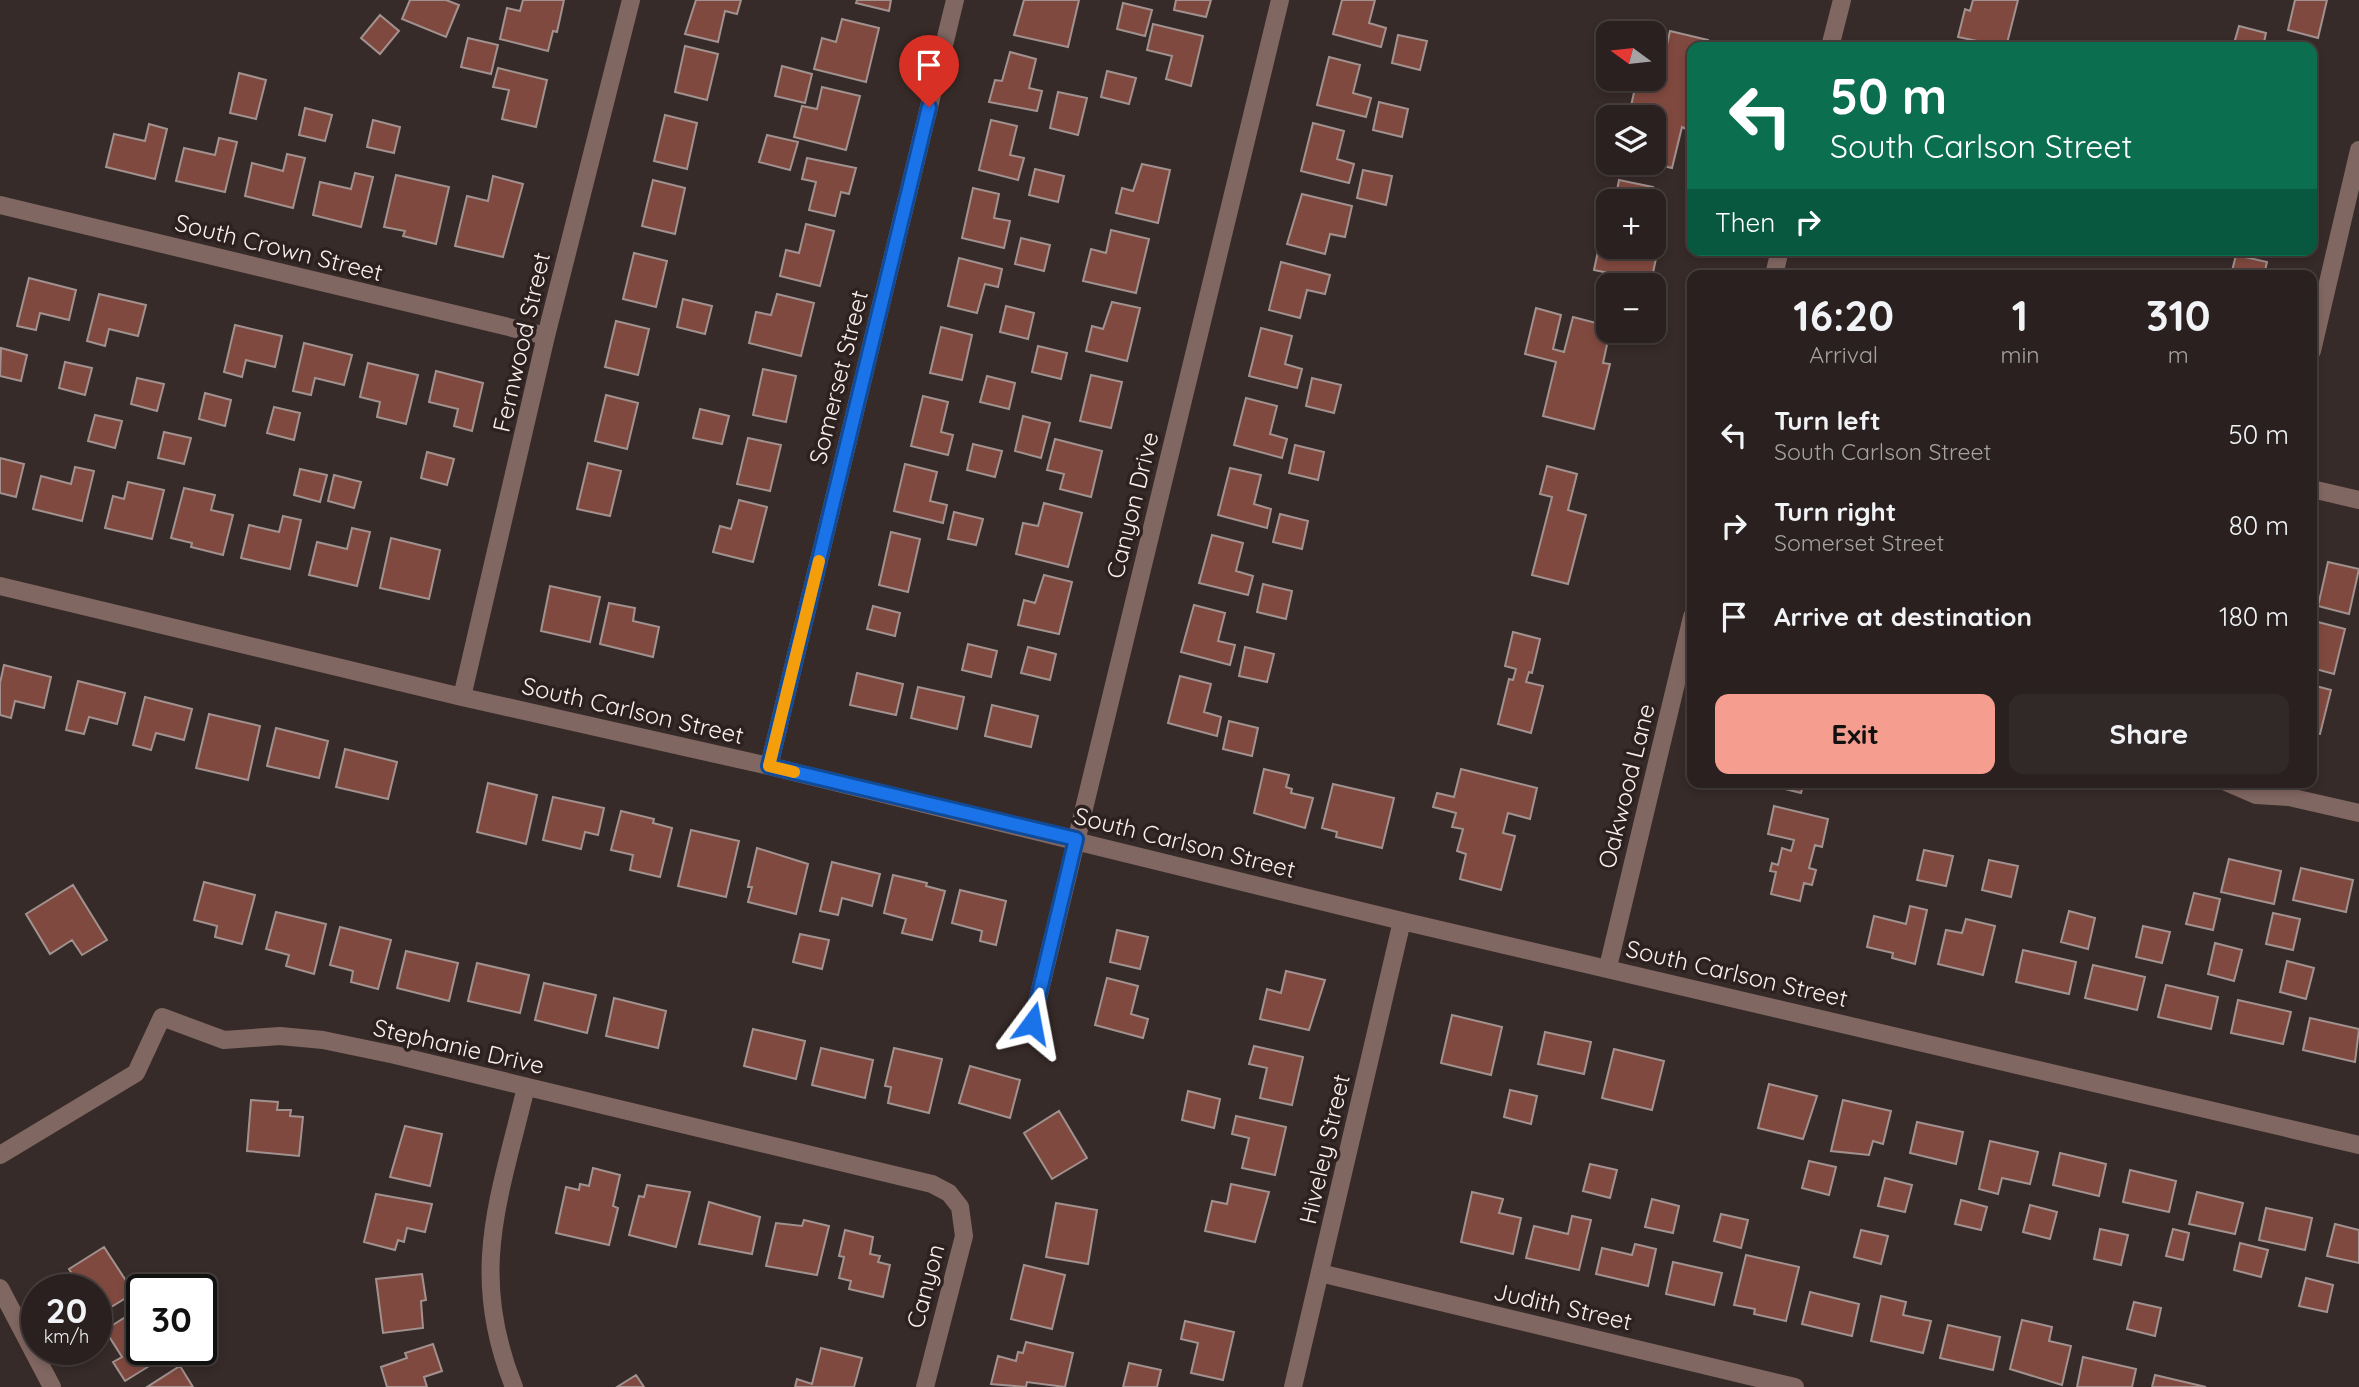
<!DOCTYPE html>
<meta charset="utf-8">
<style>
:root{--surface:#29201f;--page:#312828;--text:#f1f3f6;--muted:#a5a3a4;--line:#453e3d;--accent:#f59d8e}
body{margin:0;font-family:Quicksand,sans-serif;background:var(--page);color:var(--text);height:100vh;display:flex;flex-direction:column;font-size:26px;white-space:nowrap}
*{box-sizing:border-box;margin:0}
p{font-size:23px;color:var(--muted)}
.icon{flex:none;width:38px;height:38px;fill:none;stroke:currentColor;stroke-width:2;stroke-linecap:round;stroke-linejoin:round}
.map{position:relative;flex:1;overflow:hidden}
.sheet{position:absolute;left:1687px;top:270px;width:630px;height:518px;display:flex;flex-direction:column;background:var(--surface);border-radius:14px;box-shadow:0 4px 10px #0003,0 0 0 2px var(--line)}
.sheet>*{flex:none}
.hud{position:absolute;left:1687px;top:42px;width:630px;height:214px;border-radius:14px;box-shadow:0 4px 10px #0003,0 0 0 2px var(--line);background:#0b6e4f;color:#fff;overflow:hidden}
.needle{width:46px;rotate:285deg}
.fabs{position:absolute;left:1596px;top:21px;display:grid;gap:14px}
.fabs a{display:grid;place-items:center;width:70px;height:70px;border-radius:14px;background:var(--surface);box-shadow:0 4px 10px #0003,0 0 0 2px var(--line);font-size:35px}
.speed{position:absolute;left:21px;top:1274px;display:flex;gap:14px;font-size:35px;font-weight:700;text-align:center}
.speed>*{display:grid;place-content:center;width:91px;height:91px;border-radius:50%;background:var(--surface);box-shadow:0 4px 10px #0003,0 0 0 2px var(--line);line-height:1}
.speed small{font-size:18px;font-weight:400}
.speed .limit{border:4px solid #111;border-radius:10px;background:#fff;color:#111}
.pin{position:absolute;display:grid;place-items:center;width:60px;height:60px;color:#fff;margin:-72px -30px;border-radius:50% 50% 50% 0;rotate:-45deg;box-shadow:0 0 7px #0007}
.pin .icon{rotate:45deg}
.me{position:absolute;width:77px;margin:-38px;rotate:13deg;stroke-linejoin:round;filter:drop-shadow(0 0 5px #0008)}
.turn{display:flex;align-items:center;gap:24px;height:147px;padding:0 28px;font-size:32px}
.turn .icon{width:91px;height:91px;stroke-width:2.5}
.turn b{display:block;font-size:49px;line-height:60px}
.then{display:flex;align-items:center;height:66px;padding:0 28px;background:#0003;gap:14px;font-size:26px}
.eta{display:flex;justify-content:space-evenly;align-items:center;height:119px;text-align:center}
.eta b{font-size:42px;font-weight:800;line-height:49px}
.button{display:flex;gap:14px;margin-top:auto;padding:14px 28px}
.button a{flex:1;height:80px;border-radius:14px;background:var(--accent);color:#111;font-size:28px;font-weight:800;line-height:80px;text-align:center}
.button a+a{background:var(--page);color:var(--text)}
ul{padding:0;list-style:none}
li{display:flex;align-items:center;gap:21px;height:91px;padding:0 28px}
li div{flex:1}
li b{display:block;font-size:26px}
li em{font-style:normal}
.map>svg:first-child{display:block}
.building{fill:#80493f;stroke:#a1928f;stroke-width:2}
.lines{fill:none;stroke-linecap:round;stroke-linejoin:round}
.street{stroke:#816762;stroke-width:18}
.route-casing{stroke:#114b97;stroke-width:18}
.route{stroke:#1a73e8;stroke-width:12}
.slow{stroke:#f59e0b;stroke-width:12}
.labels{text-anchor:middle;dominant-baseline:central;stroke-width:7;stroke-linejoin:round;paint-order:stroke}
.street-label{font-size:24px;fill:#f9f0ee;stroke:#2d211f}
</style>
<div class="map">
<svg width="2359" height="1387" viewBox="0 0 2359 1387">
<rect width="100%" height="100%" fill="#372b29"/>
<path class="building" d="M410 0H446L459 5 446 37 402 19Z
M523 0H564L557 32 553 31 548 51 500 39 507 8 520 11Z
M696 0H741L737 14 725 11 718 42 685 34Z
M857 0H891L889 11 856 3Z
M1024 0H1079L1068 47 1014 35Z
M1176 0H1211L1206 17 1174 10Z
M1342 0H1375L1369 23 1386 28 1381 47 1333 34Z
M1973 0H2018L2006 47 1958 37 1965 9 1970 11Z
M2295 0H2327L2318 38 2288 30Z
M1123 3 1152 10 1145 36 1117 29Z
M380 15 399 31 380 54 361 38Z
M842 19 879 28 866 82 814 69 822 38 836 42Z
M1153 24 1203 36 1191 86 1166 79 1172 56 1147 50Z
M2239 26 2266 33 2263 47H2233Z
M1670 31 1708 40 1706 47H1692V103L1686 129 1682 127 1672 168 1650 163H1654V117H1648L1650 110 1631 106 1637 79H1654V60L1663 62Z
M1398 35 1427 41 1420 70 1392 63Z
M468 38 498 45 491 74 461 67Z
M685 46 718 54 707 100 675 92Z
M1010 52 1036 59 1029 88 1042 91 1037 111 989 102 995 80 1002 81Z
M1329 57 1360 65 1353 93 1371 98 1366 117 1317 105Z
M782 66 812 74 805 103 775 96Z
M498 68 547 80 536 127 502 119 509 90 493 87Z
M1107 71 1136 78 1129 104 1101 97Z
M239 73 266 80 256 119 230 113Z
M822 87 860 96 846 150 794 137 802 106 817 109Z
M1058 92 1087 98 1078 135 1050 128Z
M1379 102 1408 109 1402 137 1373 130Z
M305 108 332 115 325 141 299 135Z
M665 115 697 123 687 169 654 161Z
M373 120 400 127 394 153 367 147Z
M991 120 1017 126 1010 155 1024 158 1018 180 979 170Z
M1313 123 1344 131 1337 159 1354 164 1349 183 1301 171Z
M149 124 167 129 155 179 106 167 114 134 145 141Z
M767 135 798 142 790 170 759 162Z
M219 138 237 142 225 192 176 181 184 148 215 155Z
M287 154 305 158 293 208 245 196 252 163 283 171Z
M807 158 856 168 849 194 841 192 835 216 809 210 816 182 802 179Z
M1142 164 1170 170 1158 223 1116 213 1122 188 1133 191Z
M1035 169 1064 176 1058 202 1029 195Z
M1363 170 1392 176 1386 205 1357 198Z
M355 173 373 177 361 227 313 215 320 182 351 189Z
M396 175 449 187 436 244 403 236 405 231 384 227Z
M493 176 523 184 503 257 455 246 467 196 488 201Z
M653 180 685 188 675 234 642 226Z
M1619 180 1653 187 1650 201H1615Z
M973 188 999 194 994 218 1010 221 1004 248 962 238Z
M1302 194 1352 206 1345 237 1330 234 1325 254 1287 244Z
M1608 204V247H1641L1640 250 1657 254 1651 282 1594 270Z
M806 224 834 231 820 286 780 276 786 250 799 253Z
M1111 230 1149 239 1136 293 1083 281 1091 249 1106 253Z
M1021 238 1050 245 1044 271 1015 264Z
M634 253 667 261 656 307 623 299Z
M2236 255 2267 262 2264 275H2231Z
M959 258 1002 269 998 287 985 284 977 313 948 306Z
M1281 262 1330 275 1325 294 1307 290 1300 318 1269 310Z
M29 278 76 290 69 320 40 313 36 330 17 326Z
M99 294 146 305 138 336 109 329 105 346 87 341Z
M777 294 814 303 801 356 749 343 756 312 771 315Z
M683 299 712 306 705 334 677 327Z
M1112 302 1140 308 1127 361 1086 351 1092 326 1103 329Z
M1006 306 1034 313 1028 339 1000 332Z
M1536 308 1561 315 1553 349 1564 352 1573 317 1608 326 1610 331 1603 363 1610 364 1594 429 1543 416 1556 362 1525 354Z
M616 321 649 329 638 375 605 367Z
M235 325 282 336 275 367 246 360 242 377 224 372Z
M941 327 972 335 962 380 930 373Z
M1261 328 1292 336 1285 364 1302 369 1297 388 1249 376Z
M304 343 352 355 344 385 315 378 311 395 293 391Z
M1038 346 1067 353 1061 379 1032 372Z
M1 348 27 355 21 381 0 376Z
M65 362 92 368 85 395 59 388Z
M368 363 418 375 406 424 377 417 380 402 360 397Z
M763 369 796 376 786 422 753 415Z
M436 371 483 383 472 431 454 426 458 409 429 402Z
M1091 375 1122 382 1111 428 1080 421Z
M987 376 1015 383 1009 409 980 402Z
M137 378 164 384 157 411 131 404Z
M1312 378 1341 385 1334 413 1306 406Z
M205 393 231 400 225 426 199 419Z
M606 395 638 403 627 449 595 441Z
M923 396 948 402 941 432 953 435 948 455 911 446Z
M1246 398 1277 406 1270 434 1287 439 1282 458 1234 445Z
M274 407 300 413 294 440 267 433Z
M700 409 729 416 722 444 693 438Z
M95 415 122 421 115 448 88 441Z
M1023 416 1050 423 1041 458 1015 451Z
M164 432 191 438 184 464 158 458Z
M748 438 781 445 770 491 737 484Z
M1055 439 1102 451 1091 497 1060 489 1064 474 1047 470Z
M973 444 1002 451 995 477 967 470Z
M1295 445 1324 452 1318 480 1289 473Z
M427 452 454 459 447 485 421 478Z
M0 458 24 464 16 497 0 493Z
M588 463 621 471 610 516 577 509Z
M905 464 937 472 930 501 947 505 943 523 894 511Z
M1547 466 1577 474 1568 510 1586 515 1568 584 1532 575 1552 497 1540 494Z
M75 467 94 471 82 521 33 509 41 476 71 484Z
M1230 468 1261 475 1254 504 1271 509 1267 528 1218 515Z
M300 469 327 475 320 502 294 495Z
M334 475 361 482 354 508 328 501Z
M128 482 164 490 152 539 105 528 113 496 124 499Z
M184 488 215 495 211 510 233 515 223 555 191 547 192 543 171 538Z
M739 500 767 507 753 562 713 552 720 526 731 529Z
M1044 503 1082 513 1068 567 1016 554 1023 523 1038 526Z
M954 512 983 519 976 545 948 539Z
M1280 514 1308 521 1302 549 1273 542Z
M283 516 301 520 290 569 241 558 249 525 279 532Z
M352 528 370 532 357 586 309 575 317 542 347 549Z
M891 532 920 539 908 592 879 585Z
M1212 535 1243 543 1236 571 1253 576 1248 595 1199 583Z
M391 538 440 550 429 599 380 588Z
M2328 562 2359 569 2349 614 2318 606Z
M1044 575 1072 582 1059 634 1018 625 1024 600 1035 603Z
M1263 584 1292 591 1286 619 1257 612Z
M550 586 600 597 590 642 541 631Z
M609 603 635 608 633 621 659 627 653 657 600 644Z
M1194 605 1225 613 1218 641 1235 645 1230 665 1181 652Z
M873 606 900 613 895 636 867 629Z
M2314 621 2345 629 2334 674 2312 668Z
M1513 632 1540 639 1532 673 1529 672 1526 682 1543 686 1531 733 1498 724 1509 679 1513 680 1516 669 1505 666Z
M968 644 997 651 991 677 962 670Z
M1028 647 1056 654 1050 680 1021 673Z
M1245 647 1274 654 1267 682 1239 676Z
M4 665 51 677 44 708 15 701 11 718 0 715V683Z
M857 673 903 684 896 715 850 705Z
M1180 676 1211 684 1204 712 1221 717 1217 736 1168 723Z
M78 681 125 693 117 724 89 717 84 734 66 730Z
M2312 685 2331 690 2320 734 2312 733Z
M918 687 964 697 957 729 911 718Z
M145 697 192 709 184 740 156 733 151 750 133 745Z
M992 705 1038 716 1031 747 985 736Z
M209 714 260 726 248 780 196 768Z
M1229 721 1258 728 1252 756 1223 749Z
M276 728 328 741 319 778 267 766Z
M345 749 397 762 388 799 336 787Z
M1264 769 1289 775 1286 787 1292 789 1291 793 1313 798 1305 828 1254 813Z
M1461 769 1537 788 1530 819 1508 813 1503 833 1515 836 1501 890 1460 879 1466 854 1457 851 1463 829 1452 827 1456 813 1433 807 1437 793 1454 797Z
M1758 782H1804L1801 793Z
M488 783 537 795 526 844 477 832Z
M1333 784 1394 798 1382 848 1336 837 1337 832 1322 828Z
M553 797 604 808 598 835 585 832 581 849 543 840Z
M1774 806 1828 819 1822 847 1815 845 1809 868 1816 870 1812 885 1804 883 1800 901 1771 894 1776 872 1770 871 1772 863 1778 865 1782 848 1791 851 1794 840 1768 834Z
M621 811 654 819 653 823 672 828 660 877 630 870 633 855 611 850Z
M691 830 739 841 726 897 678 886Z
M757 848 808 864 796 914 748 902 752 887H748Z
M1924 850 1953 856 1946 886 1917 880Z
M2229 859 2281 871 2274 904 2221 892Z
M1989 860 2018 866 2011 897 1982 890Z
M832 862 880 874 872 906 842 898 838 915 820 911Z
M2301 868 2353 880 2346 912 2293 900Z
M893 875 927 883 926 886 945 891 932 940 902 933 906 919 884 913Z
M204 882 255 895 242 944 215 937 217 926 194 920Z
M73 885 107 940 82 955 72 940 50 954 26 914Z
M960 890 1006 901 996 945 980 941 982 931 952 923Z
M2194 893 2220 899 2213 930 2186 924Z
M1910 906 1927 910 1915 964 1892 958 1893 953 1867 947 1874 916 1906 924Z
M2069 911 2095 918 2088 949 2061 942Z
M276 912 326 924 314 974 286 966 289 955 266 949Z
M2273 913 2300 919 2293 950 2266 944Z
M1966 919 1995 926 1983 975 1938 964 1946 930 1962 933Z
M2143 926 2170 932 2162 963 2136 957Z
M340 927 391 940 378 989 351 982 353 971 330 965Z
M1117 930 1148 937 1140 969 1110 962Z
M800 934 829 940 822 969 793 962Z
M2215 943 2242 950 2234 981 2208 974Z
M2023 950 2076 962 2069 994 2016 982Z
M406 951 458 963 449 1001 397 988Z
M2287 961 2314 968 2306 999 2280 992Z
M477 963 529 975 520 1013 468 1001Z
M2093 965 2145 977 2137 1010 2085 998Z
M1286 971 1325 980 1309 1030 1260 1019 1267 989 1281 993Z
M1107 978 1138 986 1131 1014 1148 1019 1143 1038 1095 1025Z
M544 983 596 995 587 1033 535 1020Z
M2166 985 2218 997 2211 1029 2158 1017Z
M614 998 666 1011 658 1048 606 1036Z
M2238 1000 2291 1012 2283 1044 2231 1033Z
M1452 1015 1502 1027 1491 1075 1441 1063Z
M2310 1018 2359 1029 2355 1062 2303 1050Z
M753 1029 805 1041 796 1079 744 1066Z
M1545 1032 1591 1042 1584 1074 1538 1064Z
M1254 1046 1303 1057 1292 1105 1260 1098 1267 1068 1249 1064Z
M821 1048 873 1060 865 1098 812 1085Z
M894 1048 942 1059 929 1113 888 1103 891 1087 885 1086Z
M1614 1049 1664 1061 1652 1110 1602 1098Z
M970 1066 1020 1080 1010 1118 959 1103Z
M1769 1084 1817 1096 1803 1139 1758 1128Z
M1510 1090 1537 1096 1531 1124 1504 1117Z
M1188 1091 1220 1099 1214 1128 1182 1120Z
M251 1100 278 1102 277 1110H291L290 1116 303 1117 299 1156 247 1151Z
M1843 1100 1891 1111 1883 1144 1873 1141 1869 1155 1831 1151Z
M1059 1111 1087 1158 1052 1179 1024 1133Z
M1236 1116 1286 1127 1275 1175 1242 1168 1249 1138 1232 1134Z
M1917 1122 1963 1132 1956 1164 1910 1153Z
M405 1126 442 1134 430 1186 390 1177Z
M1990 1141 2038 1152 2030 1184 2002 1178 1998 1194 1979 1189Z
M2060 1153 2106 1164 2099 1196 2053 1185Z
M1809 1161 1836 1167 1829 1195 1802 1188Z
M1590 1164 1617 1170 1610 1198 1583 1191Z
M593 1168 620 1175 613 1206 618 1208 609 1245 556 1233 566 1187 579 1190 580 1184 589 1186Z
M2130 1170 2176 1181 2169 1212 2123 1202Z
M1885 1178 1912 1185 1905 1212 1878 1206Z
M1231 1184 1269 1192 1255 1242 1205 1231 1212 1201 1227 1204Z
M647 1185 690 1192 676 1247 629 1235 639 1196 644 1197Z
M1472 1192 1503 1199 1499 1213 1521 1218 1513 1254 1461 1242Z
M2197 1192 2243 1203 2235 1234 2189 1224Z
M376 1194 432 1204 425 1232 407 1228 404 1242 398 1240 395 1250 364 1242Z
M1652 1199 1679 1206 1673 1233 1645 1227Z
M1961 1200 1987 1207 1981 1230 1955 1224Z
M709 1202 760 1217 752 1254 699 1244Z
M1056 1203 1097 1210 1088 1264 1046 1257Z
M2030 1205 2057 1212 2050 1239 2023 1232Z
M2266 1208 2312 1218 2305 1250 2259 1240Z
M1721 1214 1748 1220 1741 1248 1714 1241Z
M1572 1216 1591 1220 1579 1270 1526 1258 1534 1226 1568 1234Z
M804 1220 829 1226 817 1275 766 1266 776 1223 802 1226Z
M2335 1224 2359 1230V1263L2327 1256Z
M2100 1229 2128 1235 2121 1265 2094 1259Z
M2173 1229 2189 1233 2183 1260 2166 1256Z
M845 1230 873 1237 870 1254 880 1256 878 1262 890 1265 883 1297 849 1289 851 1281 839 1278 844 1257 839 1256Z
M1861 1230 1888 1236 1881 1264 1854 1257Z
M2240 1243 2268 1250 2261 1277 2234 1270Z
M1635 1244 1656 1249 1648 1286 1596 1274 1602 1248 1632 1255Z
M104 1247 134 1293 98 1315 96 1290H82L69 1269Z
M1746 1255 1799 1267 1786 1321 1754 1314 1755 1309 1734 1305Z
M1673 1262 1722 1273 1714 1305 1666 1294Z
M1024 1265 1065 1275 1052 1329 1011 1319Z
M422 1274 426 1300 421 1301 423 1328 383 1333 376 1279Z
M2306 1278 2333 1285 2327 1312 2299 1306Z
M1810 1292 1859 1304 1852 1336 1802 1324Z
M1881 1296 1906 1302 1903 1315 1931 1321 1923 1353 1871 1341Z
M2134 1302 2161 1308 2155 1336 2127 1329Z
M138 1309 142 1315V1349H163L167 1355 125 1381 113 1362 122 1357 105 1330Z
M2022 1320 2052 1327 2049 1341 2071 1346 2062 1385 2010 1369Z
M1185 1321 1234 1332 1223 1380 1191 1373 1198 1343 1181 1339Z
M1948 1325 2000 1337 1993 1370 1940 1358Z
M1026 1342 1073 1353 1065 1387 1027 1382 1026 1387 991 1384 998 1356 1016 1361 1018 1352 1023 1353Z
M433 1344 442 1371 424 1377 427 1387H387L381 1367 407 1358 405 1353Z
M821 1348 862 1358 854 1387H795L797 1379 812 1384Z
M2083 1357 2136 1369 2132 1387H2077Z
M1129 1363 1161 1370 1157 1387H1123Z
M180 1366 193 1387H147Z
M636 1375 644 1387H617Z
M2155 1375 2206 1387H2152Z"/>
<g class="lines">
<path class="street" d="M1830 47 1842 0
M0 205 546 336
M1774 275 1780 250
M2312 351 2359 150
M2312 489 2359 500
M0 586 462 697 769 766 1402 921 2359 1145
M462 697 546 336 631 0
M769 766 955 0
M2226 782 2256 795 2289 797 2359 813
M1608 967 1692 617
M1032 1023 1280 0
M0 1155 136 1073 162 1017 224 1040 280 1036 323 1040 395 1055 932 1184 949 1193 960 1207 964 1236 925 1387
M1320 1273 1795 1387
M0 1288 52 1387
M514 1387C468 1273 499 1200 526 1087
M1293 1387 1402 921"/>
</g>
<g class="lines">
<g class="route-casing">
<path id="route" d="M929 107 769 766 1076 839 1032 1023"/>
</g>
<use href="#route" class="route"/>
<path class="slow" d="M794 772 769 766 819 561"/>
</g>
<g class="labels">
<g class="street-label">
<text transform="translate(279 247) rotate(14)">South Crown Street</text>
<text transform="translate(521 342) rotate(-77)">Fernwood Street</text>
<text transform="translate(838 377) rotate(-76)">Somerset Street</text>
<text transform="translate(1132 505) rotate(-76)">Canyon Drive</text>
<text transform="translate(633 710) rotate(13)">South Carlson Street</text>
<text transform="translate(1626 786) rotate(-76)">Oakwood Lane</text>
<text transform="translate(1185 842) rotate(14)">South Carlson Street</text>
<text transform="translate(1737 973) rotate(13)">South Carlson Street</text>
<text transform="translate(459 1046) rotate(13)">Stephanie Drive</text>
<text transform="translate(1324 1149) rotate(-77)">Hiveley Street</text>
<text transform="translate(925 1286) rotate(-75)">Canyon</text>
<text transform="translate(1563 1306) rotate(13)">Judith Street</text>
</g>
</g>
</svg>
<div class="fabs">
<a><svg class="needle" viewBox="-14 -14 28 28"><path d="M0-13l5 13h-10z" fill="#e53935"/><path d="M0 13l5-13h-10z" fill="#a5a3a4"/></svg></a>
<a><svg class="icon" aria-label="layers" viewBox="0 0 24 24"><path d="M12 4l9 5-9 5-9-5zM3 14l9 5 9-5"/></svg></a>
<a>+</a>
<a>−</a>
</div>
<div class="speed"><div>20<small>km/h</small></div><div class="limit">30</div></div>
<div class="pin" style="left:929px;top:107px;background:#d93025"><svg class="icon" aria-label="arrive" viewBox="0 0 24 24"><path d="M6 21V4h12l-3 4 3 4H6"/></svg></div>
<svg class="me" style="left:1032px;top:1023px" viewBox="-20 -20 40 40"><path d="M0-17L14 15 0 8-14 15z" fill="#1a73e8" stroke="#fff" stroke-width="4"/></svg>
<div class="hud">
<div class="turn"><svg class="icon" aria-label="left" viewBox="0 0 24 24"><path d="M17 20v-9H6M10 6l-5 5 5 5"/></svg><div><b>50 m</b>South Carlson Street</div></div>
<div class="then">Then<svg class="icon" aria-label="right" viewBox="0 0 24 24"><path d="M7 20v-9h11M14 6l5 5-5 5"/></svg></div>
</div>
<section class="sheet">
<div class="eta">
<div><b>16:20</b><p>Arrival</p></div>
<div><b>1</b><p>min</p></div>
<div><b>310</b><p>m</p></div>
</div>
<ul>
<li><svg class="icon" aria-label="left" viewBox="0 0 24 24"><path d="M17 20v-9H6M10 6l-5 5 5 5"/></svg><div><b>Turn left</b><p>South Carlson Street</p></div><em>50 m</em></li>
<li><svg class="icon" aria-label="right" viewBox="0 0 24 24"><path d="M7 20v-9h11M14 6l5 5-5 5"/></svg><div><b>Turn right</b><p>Somerset Street</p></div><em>80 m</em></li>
<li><svg class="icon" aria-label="arrive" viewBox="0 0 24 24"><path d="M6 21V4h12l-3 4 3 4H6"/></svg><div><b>Arrive at destination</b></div><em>180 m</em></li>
</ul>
<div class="button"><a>Exit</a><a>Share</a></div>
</section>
</div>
